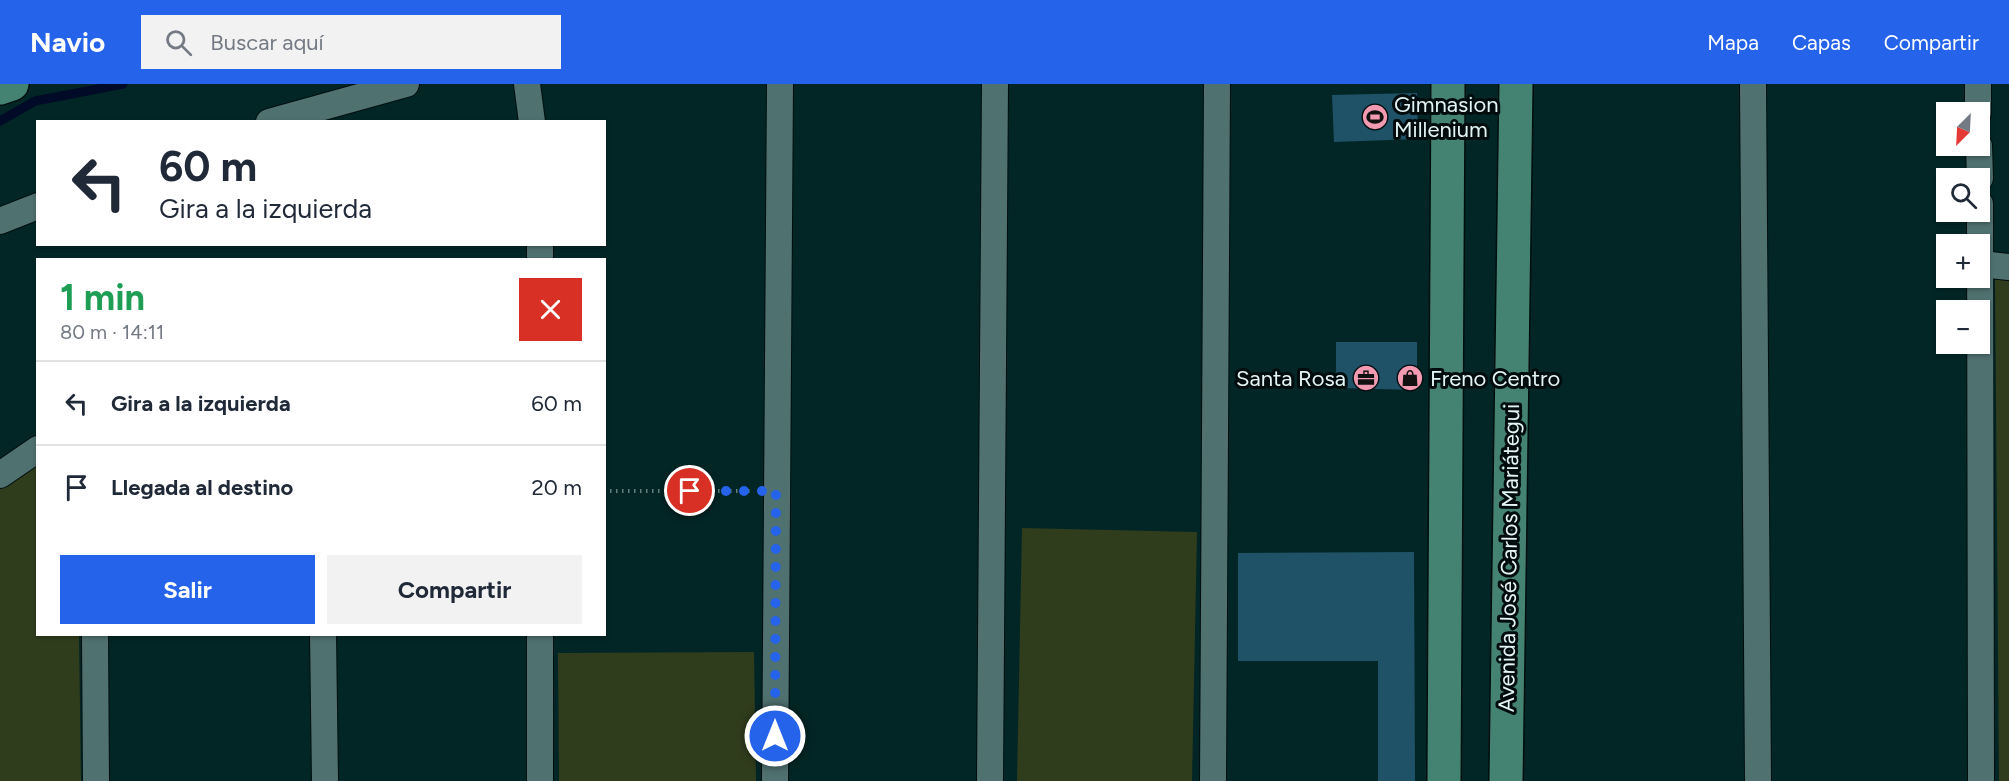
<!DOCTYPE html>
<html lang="es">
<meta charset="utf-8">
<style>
:root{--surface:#fff;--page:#f2f2f3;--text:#1f2937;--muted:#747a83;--line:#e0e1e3;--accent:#2563eb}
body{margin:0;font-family:Figtree,sans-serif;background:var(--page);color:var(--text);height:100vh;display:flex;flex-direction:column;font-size:22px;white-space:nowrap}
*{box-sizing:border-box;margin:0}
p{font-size:20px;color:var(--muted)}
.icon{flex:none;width:33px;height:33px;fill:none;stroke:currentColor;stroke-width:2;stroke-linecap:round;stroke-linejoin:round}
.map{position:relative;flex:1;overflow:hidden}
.side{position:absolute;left:36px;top:174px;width:570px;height:378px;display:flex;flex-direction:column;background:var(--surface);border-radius:0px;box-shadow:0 2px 4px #0004}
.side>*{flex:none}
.top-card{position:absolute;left:36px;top:36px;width:570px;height:126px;border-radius:0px;box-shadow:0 2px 4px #0004;background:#fff;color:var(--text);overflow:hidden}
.needle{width:39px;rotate:204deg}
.controls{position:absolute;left:1936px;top:18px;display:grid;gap:12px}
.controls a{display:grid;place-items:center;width:54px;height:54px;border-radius:0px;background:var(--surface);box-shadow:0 2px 4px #0004;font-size:30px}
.pin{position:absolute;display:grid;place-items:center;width:51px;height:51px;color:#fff;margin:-26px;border:3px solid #fff;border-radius:50%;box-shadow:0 2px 6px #0007}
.me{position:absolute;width:66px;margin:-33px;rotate:0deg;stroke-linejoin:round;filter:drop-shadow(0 0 4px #0008)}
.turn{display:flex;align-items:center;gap:21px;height:126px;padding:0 24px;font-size:27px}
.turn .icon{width:78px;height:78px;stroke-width:2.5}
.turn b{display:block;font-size:42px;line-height:51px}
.round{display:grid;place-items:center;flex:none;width:63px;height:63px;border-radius:0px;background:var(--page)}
.head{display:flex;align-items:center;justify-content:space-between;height:102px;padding:0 24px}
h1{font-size:36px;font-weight:700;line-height:45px;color:#1e9e55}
.primary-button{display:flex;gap:12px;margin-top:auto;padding:12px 24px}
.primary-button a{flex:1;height:69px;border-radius:0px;background:var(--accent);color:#fff;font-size:24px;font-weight:700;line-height:69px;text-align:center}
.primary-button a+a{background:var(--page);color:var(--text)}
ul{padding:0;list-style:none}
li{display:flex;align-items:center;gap:18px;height:84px;padding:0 24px;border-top:2px solid var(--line)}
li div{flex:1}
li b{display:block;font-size:22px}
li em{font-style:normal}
header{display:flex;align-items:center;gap:36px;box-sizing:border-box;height:84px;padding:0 30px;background:var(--accent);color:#fff}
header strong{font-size:28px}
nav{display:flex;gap:33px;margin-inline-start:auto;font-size:21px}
.search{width:420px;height:54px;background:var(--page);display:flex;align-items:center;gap:15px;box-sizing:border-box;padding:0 21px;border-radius:0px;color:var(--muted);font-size:22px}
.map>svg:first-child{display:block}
.green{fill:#303d1d}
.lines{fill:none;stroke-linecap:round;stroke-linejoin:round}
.stream{stroke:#010a27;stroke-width:9}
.building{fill:#1f5266}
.street-casing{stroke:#000e0e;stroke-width:28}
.secondary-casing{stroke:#000e0e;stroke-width:36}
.path{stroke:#627f7e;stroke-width:4;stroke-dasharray:1.5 4.5;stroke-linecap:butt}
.street{stroke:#4f7170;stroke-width:26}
.secondary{stroke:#448372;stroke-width:33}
.route{stroke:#2563eb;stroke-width:10;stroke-dasharray:0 18}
.labels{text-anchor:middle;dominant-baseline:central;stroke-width:6;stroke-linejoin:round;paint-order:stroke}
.poi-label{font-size:22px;fill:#e2f5f4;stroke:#020c0c;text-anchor:start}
.street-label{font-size:22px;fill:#e2f5f4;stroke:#020c0c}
</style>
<header>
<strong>Navio</strong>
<div class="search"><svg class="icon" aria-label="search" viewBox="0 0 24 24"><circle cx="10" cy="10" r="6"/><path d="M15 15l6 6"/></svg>Buscar aquí</div>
<nav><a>Mapa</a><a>Capas</a><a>Compartir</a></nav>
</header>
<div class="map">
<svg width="2009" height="697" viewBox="0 0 2009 697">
<rect width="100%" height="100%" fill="#022626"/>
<path class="green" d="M1995 195 2009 197V697H1999Z
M37 367 38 550 79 551 81 697H0V396Z
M1022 444 1197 448 1192 697H1017Z
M754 568 756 697H559L558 569Z"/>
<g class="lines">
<path class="stream" d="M0 37 35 17 123 0"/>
</g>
<path class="building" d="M1417 9 1418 55 1334 58 1332 11Z
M1336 258H1417V306L1336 304Z
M1414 468 1415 697H1378V577H1238V469Z"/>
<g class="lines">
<g class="street-casing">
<path id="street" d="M527 0 532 38
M1753 0 1758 697
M1978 0V28
M269 38 406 0
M1979 62 1980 94
M1980 120 1981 697
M0 137 38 122
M540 160V176
M1981 180 2009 183
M0 391 38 365
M95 550 96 697
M323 550 325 697
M540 697V550
M775 697 780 0
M990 697 995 0
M1213 697 1217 0"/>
</g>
<g class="secondary-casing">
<path id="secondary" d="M0 4 12 0
M1444 697 1448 0
M1506 697 1516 0"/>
</g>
<path class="path" d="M604 407H751"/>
<use href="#street" class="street"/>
<use href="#secondary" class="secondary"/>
</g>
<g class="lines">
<path class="route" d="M690 407H776L775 652"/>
</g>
<defs>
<g id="stadium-disc" transform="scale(1.35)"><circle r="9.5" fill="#f19ab1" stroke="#020c0c"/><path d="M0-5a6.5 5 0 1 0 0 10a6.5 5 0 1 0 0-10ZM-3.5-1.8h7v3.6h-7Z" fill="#111"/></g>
<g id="office-disc" transform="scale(1.35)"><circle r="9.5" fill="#f19ab1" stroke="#020c0c"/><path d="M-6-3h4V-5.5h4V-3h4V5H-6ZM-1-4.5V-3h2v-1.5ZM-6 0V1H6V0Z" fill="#111"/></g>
<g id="shop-disc" transform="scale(1.35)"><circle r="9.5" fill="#f19ab1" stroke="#020c0c"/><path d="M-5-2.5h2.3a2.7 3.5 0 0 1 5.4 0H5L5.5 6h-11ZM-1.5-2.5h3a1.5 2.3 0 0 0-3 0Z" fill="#111"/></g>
</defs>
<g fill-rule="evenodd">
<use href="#stadium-disc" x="1375" y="33"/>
<use href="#office-disc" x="1366" y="294"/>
<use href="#shop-disc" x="1410" y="294"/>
</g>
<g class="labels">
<g class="poi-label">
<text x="1394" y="20">Gimnasion<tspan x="1394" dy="25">Millenium</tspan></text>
<text x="1346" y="294" text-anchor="end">Santa Rosa</text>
<text x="1430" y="294">Freno Centro</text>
</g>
<g class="street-label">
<text transform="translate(1509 474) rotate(-89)">Avenida José Carlos Mariátegui</text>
</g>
</g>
</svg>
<div class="controls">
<a><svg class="needle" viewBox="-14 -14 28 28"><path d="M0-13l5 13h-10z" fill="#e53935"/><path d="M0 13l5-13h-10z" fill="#747a83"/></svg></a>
<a><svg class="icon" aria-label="search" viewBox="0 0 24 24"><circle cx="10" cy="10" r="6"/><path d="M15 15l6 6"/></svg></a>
<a>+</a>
<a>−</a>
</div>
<div class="pin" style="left:690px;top:407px;background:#d93025"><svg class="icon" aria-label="arrive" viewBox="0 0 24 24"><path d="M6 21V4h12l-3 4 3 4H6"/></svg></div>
<svg class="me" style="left:775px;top:652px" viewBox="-20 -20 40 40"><circle r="17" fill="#2563eb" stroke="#fff" stroke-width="3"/><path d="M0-11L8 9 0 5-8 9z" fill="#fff"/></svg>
<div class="top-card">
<div class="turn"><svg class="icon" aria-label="left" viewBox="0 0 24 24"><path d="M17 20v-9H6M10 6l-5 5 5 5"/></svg><div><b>60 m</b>Gira a la izquierda</div></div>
</div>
<section class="side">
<div class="head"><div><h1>1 min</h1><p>80 m · 14:11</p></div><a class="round" style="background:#d93025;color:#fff"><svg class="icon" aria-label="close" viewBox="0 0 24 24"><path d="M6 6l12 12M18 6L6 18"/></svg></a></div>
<ul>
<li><svg class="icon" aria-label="left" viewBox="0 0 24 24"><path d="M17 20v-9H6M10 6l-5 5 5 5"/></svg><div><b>Gira a la izquierda</b></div><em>60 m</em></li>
<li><svg class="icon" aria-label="arrive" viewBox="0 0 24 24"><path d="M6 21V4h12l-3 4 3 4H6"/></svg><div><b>Llegada al destino</b></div><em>20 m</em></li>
</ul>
<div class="primary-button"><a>Salir</a><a>Compartir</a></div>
</section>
</div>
